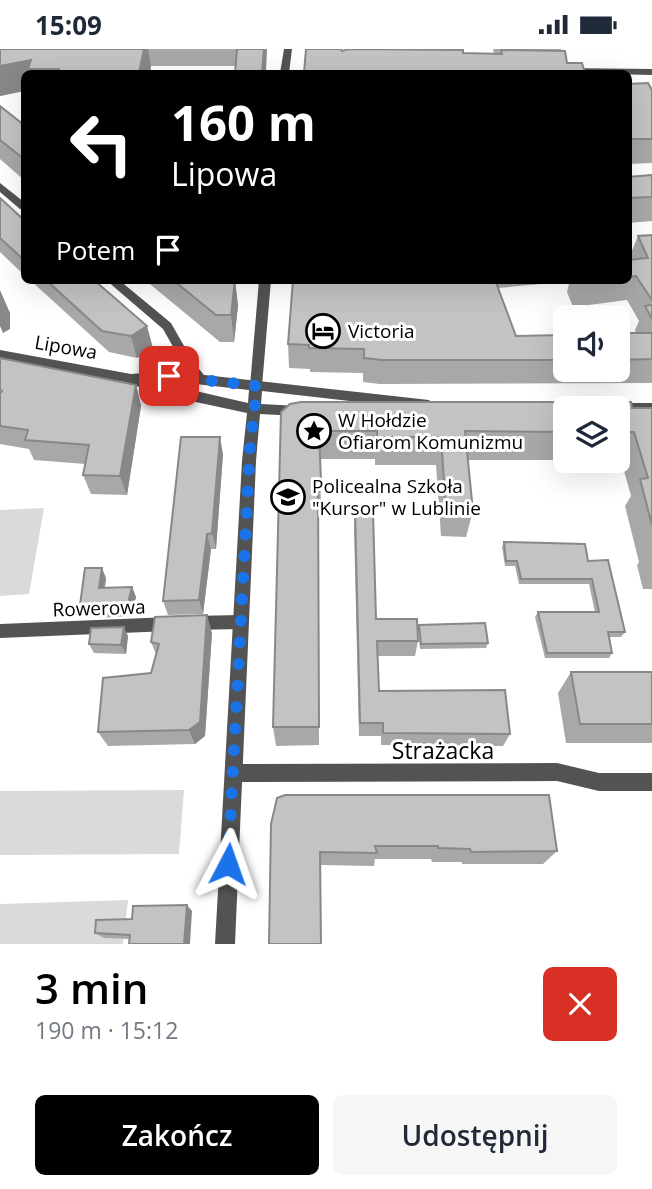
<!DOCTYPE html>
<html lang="pl">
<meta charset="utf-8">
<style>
:root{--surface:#fff;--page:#f6f6f7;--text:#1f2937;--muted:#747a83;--accent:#000}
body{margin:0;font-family:"Open Sans",sans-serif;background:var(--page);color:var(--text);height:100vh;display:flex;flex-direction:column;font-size:26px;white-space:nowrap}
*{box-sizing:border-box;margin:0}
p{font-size:23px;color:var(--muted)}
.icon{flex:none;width:38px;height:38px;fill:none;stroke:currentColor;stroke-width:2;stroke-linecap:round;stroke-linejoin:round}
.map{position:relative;height:895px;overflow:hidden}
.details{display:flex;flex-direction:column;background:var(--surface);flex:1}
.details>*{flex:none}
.guide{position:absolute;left:21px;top:21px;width:611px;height:214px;border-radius:10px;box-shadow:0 7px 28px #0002;background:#000;color:#fff;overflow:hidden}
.controls{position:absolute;left:553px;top:256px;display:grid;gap:14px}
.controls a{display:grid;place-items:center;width:77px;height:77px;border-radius:10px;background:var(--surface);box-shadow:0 7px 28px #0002;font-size:35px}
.pin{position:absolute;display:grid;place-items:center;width:60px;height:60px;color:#fff;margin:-30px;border-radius:14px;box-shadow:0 4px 10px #0006}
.me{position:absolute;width:77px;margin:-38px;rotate:4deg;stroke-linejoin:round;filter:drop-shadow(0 0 5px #0008)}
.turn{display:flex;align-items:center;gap:24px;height:147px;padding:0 35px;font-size:32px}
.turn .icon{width:91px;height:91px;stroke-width:2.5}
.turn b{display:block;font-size:49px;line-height:60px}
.then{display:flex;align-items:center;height:66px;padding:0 35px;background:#0003;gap:14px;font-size:26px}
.round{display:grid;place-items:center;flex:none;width:74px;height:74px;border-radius:10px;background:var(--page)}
.head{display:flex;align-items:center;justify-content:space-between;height:119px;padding:0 35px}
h1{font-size:42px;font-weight:600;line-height:52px;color:var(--accent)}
.cta{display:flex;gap:14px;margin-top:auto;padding:14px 35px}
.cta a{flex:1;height:80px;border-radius:10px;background:var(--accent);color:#fff;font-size:28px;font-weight:600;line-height:80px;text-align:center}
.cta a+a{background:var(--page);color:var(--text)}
.status{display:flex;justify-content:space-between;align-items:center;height:49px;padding:0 35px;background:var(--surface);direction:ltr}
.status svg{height:19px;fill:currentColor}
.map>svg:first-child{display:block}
.green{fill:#dadada}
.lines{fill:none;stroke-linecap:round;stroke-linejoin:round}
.minor{fill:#535353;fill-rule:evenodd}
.tertiary{fill:#535353;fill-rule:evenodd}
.wall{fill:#a8a8a8}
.shaded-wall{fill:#888}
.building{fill:#c3c3c3;stroke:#888;stroke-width:2}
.route{stroke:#1a73e8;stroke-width:12;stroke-dasharray:0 21.6}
.labels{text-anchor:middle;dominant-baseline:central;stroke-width:6;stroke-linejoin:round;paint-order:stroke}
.poi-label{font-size:19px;fill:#000;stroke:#fff;text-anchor:start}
.street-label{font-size:19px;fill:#000;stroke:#fff}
.near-street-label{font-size:23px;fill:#000;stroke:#fff}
</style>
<div class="status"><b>15:09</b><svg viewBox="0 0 49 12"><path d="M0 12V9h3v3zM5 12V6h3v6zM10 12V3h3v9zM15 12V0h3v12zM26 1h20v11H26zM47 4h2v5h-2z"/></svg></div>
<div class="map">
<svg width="652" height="895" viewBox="0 0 652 895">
<rect width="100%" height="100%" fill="#fff"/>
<path class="green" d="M44 459 29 545 0 547V461Z
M184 741 179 805 0 806V742Z
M128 851 123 895H0V855Z"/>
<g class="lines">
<path class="minor" d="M284 0H292L289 24H280Z
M563 19 652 20V26L566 24 561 21Z
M0 134 24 153V161L20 160 0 143Z
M106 231H119L171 274 192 311 207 330 205 333H197L184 317 163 280Z
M259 231H271L262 337 256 342 250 337Z
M241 566 246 568 249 573 246 578 241 580 190 581 185 579 182 574 185 569 190 567Z
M170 568 175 570 178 575 175 580 170 582 0 589V575Z
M557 714 599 724H652V742H599L557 732 234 733 228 730 225 724 228 718 234 715Z"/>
<path class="tertiary" d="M0 301 131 325 169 322 429 351 435 356 429 361 262 342 261 355 298 357 305 362 298 367 260 365 256 412 235 895H215L242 412 247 364 163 346 125 333 0 311ZM152 332H169L249 341 248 354Z
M618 354H652V364H618V359H612Z"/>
</g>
<path class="wall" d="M0 0H267L235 17H151L150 24H24V42L0 47Z
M349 0H460L463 4 494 5 493 0H561V2L567 14 342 2Z
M628 35 652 41V114L628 115Z
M0 57 24 76V131L0 110Z
M652 126V172L628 174V128Z
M0 149 24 171V226L0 203Z
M652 186V334L380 335 363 333V324L310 323V320L289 319 288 295 293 231H563V233L498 239 516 287 565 286V320H618V284H636L635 281 639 272 627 251 573 258 567 243 570 231H628V211L638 187Z
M30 231H94L153 299 137 309 109 303Z
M145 231H235L238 257 234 293H220Z
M0 309 136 336 141 357 127 446 91 445 83 426 85 415 34 411 29 400 0 395Z
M301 353H631L632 359H652V540H643L637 516 639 513 625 457 631 447 621 411H618V359H565V411H468L473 462 466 488 441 487 436 416H375V410H320L321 458 318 459 319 696 276 697 273 678 281 363 290 355Z
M223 405 216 500H211L203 565 168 566 163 552Z
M355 461 376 570 418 592 415 607H377L379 642 510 685 503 697 381 696V687H359L354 478Z
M504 493 588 512 625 583 621 588H609L612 604 609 609H545L535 568 538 563H595L589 535H519L515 517H505L502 498Z
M106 529 105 539 132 538 136 548 131 567 98 569 96 565H85L80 556Z
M419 576 488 594 486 599 420 600 418 580Z
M212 584 205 687 195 695 108 697 98 683 151 624 156 605 151 593Z
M128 587 126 605 94 604 89 595Z
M571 623H652V694H566L558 644Z
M271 775 557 802 543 815H462V813H432L431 810H375L374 817 321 816Z
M192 862 130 890 104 889 95 884 132 870Z"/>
<path class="shaded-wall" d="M144 0H148L151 17 150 24H139Z
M264 0H267L266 24H262Z
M31 11 28 20 29 24H24V42L0 47V17Z
M235 231 238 257 234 293 231 266Z
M0 241 10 264V280L3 284 0 277Z
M147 277 153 299 137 309 131 287Z
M136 336 141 357 127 446 120 427Z
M220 388 223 405 216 500 212 484Z
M207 485 211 500 203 565 199 551Z
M102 519 106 529 103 549 99 539Z
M132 538 136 548 131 567 127 558Z
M207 566 212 584 205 687 195 695 189 681Z
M124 578 128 587 126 605 121 596Z
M187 856 192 862 190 895H184Z"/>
<path class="building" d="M0 0H144L139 24H58L59 20H28L31 11 0 17Z
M237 0H264L262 24H235Z
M306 0H341L342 2 349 0 463 1V4L502 5 501 1 565 2 567 14H582L585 24H304Z
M648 34 652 41V90H628V35Z
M0 57 24 76V110L0 91Z
M652 126V148L628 149V128Z
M0 149 24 171V211L0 189Z
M652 186V251L636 227 628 228V211L648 209 638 187Z
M46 231H94L147 277 131 287 102 282Z
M173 231H235L231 266H216Z
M293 231H495L516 287 565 286V311H382L364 309V300L309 299V296L288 295Z
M580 231H602L581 233Z
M652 256V270L645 257Z
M618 284H652V310L618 311Z
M0 309 136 336 120 427 83 426 89 396 25 391 28 381 0 377V345L2 342 0 341Z
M301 353H631L632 359H652V476L640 430 648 429 634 383H618V359H565V383L465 382 473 462 446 461 441 388H377V382H319L321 432H318L319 678H273L281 363 290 355Z
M181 388H220L212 484 207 485 199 551 163 552Z
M355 461 373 462 376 570H417L418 592H377L379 642 505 641 510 685 383 684V674H360Z
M504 493 585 495 588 512 608 511 625 583H608L612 604H547L538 563H599L592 530H521L517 512H506Z
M85 519H102L99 539 132 538 127 558 93 559V555L80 556Z
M207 566 200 673 189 681 98 683 103 629 151 624 159 595 151 593 155 568Z
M485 574 488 594 421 595 419 576Z
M124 578 121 596 89 595 91 579Z
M571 623H652V675H580Z
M285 746H549L557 802 471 803 470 800 438 799V797H375L377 804 320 803 321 895H269L271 775 277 749Z
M187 856 184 895H129L130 886 95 884 96 871 132 870 133 857Z"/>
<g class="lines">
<path class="route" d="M169 327 257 337 250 399 228 815"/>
</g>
<defs>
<g id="hotel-ring" transform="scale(1.75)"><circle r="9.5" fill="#fff" stroke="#000" stroke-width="1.5"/><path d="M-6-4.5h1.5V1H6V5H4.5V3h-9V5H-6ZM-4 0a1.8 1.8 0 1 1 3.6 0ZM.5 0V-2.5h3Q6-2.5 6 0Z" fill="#000"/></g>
<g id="sight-ring" transform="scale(1.75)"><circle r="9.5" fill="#fff" stroke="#000" stroke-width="1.5"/><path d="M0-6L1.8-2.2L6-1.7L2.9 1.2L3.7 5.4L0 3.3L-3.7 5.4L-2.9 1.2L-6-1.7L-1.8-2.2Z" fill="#000"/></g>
<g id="university-ring" transform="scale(1.75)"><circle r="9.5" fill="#fff" stroke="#000" stroke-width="1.5"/><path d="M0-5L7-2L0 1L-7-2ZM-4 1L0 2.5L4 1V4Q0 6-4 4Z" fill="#000"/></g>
</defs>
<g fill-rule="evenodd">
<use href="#hotel-ring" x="323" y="282"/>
<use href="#sight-ring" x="314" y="382"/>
<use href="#university-ring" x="288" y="448"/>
</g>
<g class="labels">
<g class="poi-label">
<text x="348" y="282">Victoria</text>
<text x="338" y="371">W Hołdzie<tspan x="338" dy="22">Ofiarom Komunizmu</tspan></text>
<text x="312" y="437">Policealna Szkoła<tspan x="312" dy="22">"Kursor" w Lublinie</tspan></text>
</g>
<g class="street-label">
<text transform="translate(66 298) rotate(10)">Lipowa</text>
<text transform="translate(99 559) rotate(-2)">Rowerowa</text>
</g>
<g class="near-street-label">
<text x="443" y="701">Strażacka</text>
</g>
</g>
</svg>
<div class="controls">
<a><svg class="icon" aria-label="sound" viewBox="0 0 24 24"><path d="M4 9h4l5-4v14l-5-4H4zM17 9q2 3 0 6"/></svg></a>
<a><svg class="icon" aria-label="layers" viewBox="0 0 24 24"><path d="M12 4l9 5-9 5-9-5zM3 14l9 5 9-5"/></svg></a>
</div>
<div class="pin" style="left:169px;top:327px;background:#d93025"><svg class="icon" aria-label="arrive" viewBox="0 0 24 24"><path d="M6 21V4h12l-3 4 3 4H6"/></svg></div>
<svg class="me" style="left:228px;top:815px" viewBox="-20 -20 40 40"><path d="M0-17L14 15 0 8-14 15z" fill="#1a73e8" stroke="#fff" stroke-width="4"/></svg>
<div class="guide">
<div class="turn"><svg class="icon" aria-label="left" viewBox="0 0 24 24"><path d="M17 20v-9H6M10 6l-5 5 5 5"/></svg><div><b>160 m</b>Lipowa</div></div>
<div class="then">Potem<svg class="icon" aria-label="arrive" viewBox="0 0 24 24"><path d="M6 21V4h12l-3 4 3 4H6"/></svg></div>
</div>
</div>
<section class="details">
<div class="head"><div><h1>3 min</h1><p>190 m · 15:12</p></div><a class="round" style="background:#d93025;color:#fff"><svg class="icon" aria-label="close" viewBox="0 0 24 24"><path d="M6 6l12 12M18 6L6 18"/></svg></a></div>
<div class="cta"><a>Zakończ</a><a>Udostępnij</a></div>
</section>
